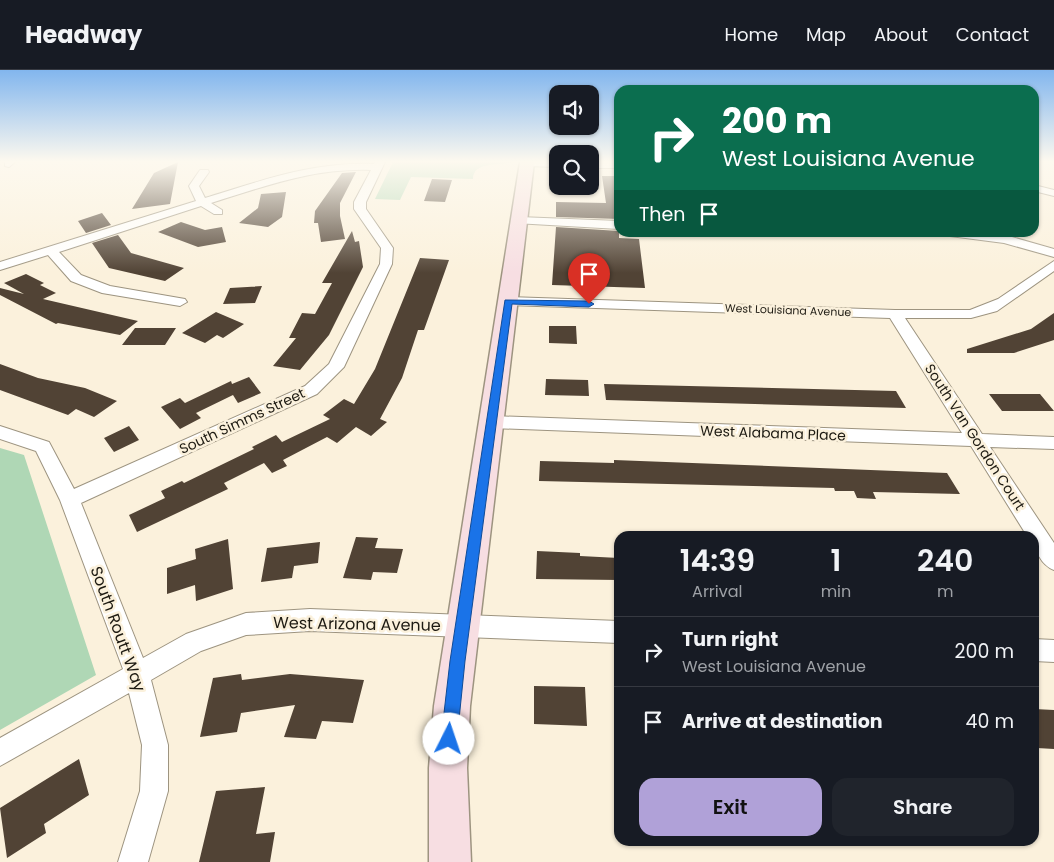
<!DOCTYPE html>
<style>
:root{--surface:#171b24;--page:#20242c;--text:#f1f3f6;--muted:#9ea1a6;--line:#363941;--accent:#b0a1d8}
body{margin:0;font-family:Poppins,sans-serif;background:var(--page);color:var(--text);height:100vh;display:flex;flex-direction:column;font-size:19px;white-space:nowrap}
*{box-sizing:border-box;margin:0}
p{font-size:16px;color:var(--muted)}
.icon{flex:none;width:28px;height:28px;fill:none;stroke:currentColor;stroke-width:2;stroke-linecap:round;stroke-linejoin:round}
.map{position:relative;flex:1;overflow:hidden}
.sheet{position:absolute;left:614px;top:461px;width:425px;height:315px;display:flex;flex-direction:column;background:var(--surface);border-radius:15px;box-shadow:0 1px 4px #0004}
.sheet>*{flex:none}
.banner{position:absolute;left:614px;top:15px;width:425px;height:152px;border-radius:15px;box-shadow:0 1px 4px #0004;background:#0b6e4f;color:#fff;overflow:hidden}
.controls{position:absolute;left:549px;top:15px;display:grid;gap:10px}
.controls a{display:grid;place-items:center;width:50px;height:50px;border-radius:10px;background:var(--surface);box-shadow:0 1px 4px #0004;font-size:25px}
.pin{position:absolute;display:grid;place-items:center;width:42px;height:42px;color:#fff;margin:-51px -21px;border-radius:50% 50% 50% 0;rotate:-45deg;box-shadow:0 0 5px #0007}
.pin .icon{rotate:45deg}
.me{position:absolute;width:55px;margin:-28px;rotate:4deg;stroke-linejoin:round;filter:drop-shadow(0 0 4px #0008)}
.turn{display:flex;align-items:center;gap:18px;height:105px;padding:0 25px;font-size:22px}
.turn .icon{width:65px;height:65px;stroke-width:2.5}
.turn b{display:block;font-size:35px;line-height:42px}
.then{display:flex;align-items:center;height:48px;padding:0 25px;background:#0003;gap:10px;font-size:19px}
.eta{display:flex;justify-content:space-evenly;align-items:center;height:85px;text-align:center}
.eta b{font-size:30px;font-weight:600;line-height:35px}
.button{display:flex;gap:10px;margin-top:auto;padding:10px 25px}
.button a{flex:1;height:58px;border-radius:15px;background:var(--accent);color:#111;font-size:20px;font-weight:600;line-height:58px;text-align:center}
.button a+a{background:var(--page);color:var(--text)}
ul{padding:0;list-style:none}
li{display:flex;align-items:center;gap:15px;height:70px;padding:0 25px;border-top:1px solid var(--line)}
li div{flex:1}
li b{display:block;font-size:19px}
li em{font-style:normal}
header{display:flex;align-items:center;gap:30px;box-sizing:border-box;height:70px;padding:0 25px;background:var(--surface);border-bottom:1px solid var(--line)}
header strong{font-size:24px}
nav{display:flex;gap:28px;margin-inline-start:auto;font-size:18px}
.map>svg:first-child{display:block}
.green{fill:#afd7b5}
.building{fill:#514335}
.lines{fill:none;stroke-linecap:round;stroke-linejoin:round}
.minor-casing{stroke:#9d9480;stroke-width:2}
.secondary-casing{stroke:#9d9480;stroke-width:3}
.minor{fill:#fff;fill-rule:evenodd}
.secondary{fill:#f7dee2;fill-rule:evenodd}
.route{fill:#1a73e8;stroke:#114b97}
.labels{text-anchor:middle;dominant-baseline:central;stroke-width:5;stroke-linejoin:round;paint-order:stroke}
.far-street-label{font-size:11px;fill:#1d1a12;stroke:#fbf1dc}
.street-label{font-size:14px;fill:#1d1a12;stroke:#fbf1dc}
.near-street-label{font-size:16px;fill:#1d1a12;stroke:#fbf1dc}
</style>
<header>
<strong>Headway</strong>
<nav><a>Home</a><a>Map</a><a>About</a><a>Contact</a></nav>
</header>
<div class="map">
<svg width="1054" height="792" viewBox="0 0 1054 792">
<rect width="100%" height="100%" fill="#fbf1dc"/>
<path class="green" d="M393 92H512C501 96 473 91 473 109L411 107 400 130 375 129Z
M0 378 24 385 96 605 0 660Z"/>
<path class="building" d="M178 92 170 134 132 139 154 103Z
M356 102 340 133V146L345 169 321 172 318 153H314L315 141 342 103Z
M602 106H619V149L556 147V132L606 133Z
M432 109 452 110 445 132 424 131Z
M286 122 282 147 268 157 239 153 258 138 261 124Z
M102 143 111 155 86 163 78 151Z
M181 152 205 160 222 157 226 172 198 177 158 162Z
M556 157 619 161V168L639 169 645 218 552 215Z
M352 161 355 172 359 171 363 197 329 265 300 300 273 296 296 268H289L302 243 315 244 332 213H322Z
M118 165 131 183 184 198 165 211 109 198 92 173Z
M420 188 449 190 424 260H418L402 308 380 349 387 352 371 366 356 357 337 373 327 367 283 390 287 396 272 403 264 393 224 413 228 419 137 462 129 445 165 428 161 421 182 411 184 413 254 379 252 377 276 365 282 372 330 349 323 345 344 329 354 334 375 299Z
M26 204 44 213 40 215 56 223 43 229 138 251 120 265 58 253 56 254 0 225V218L24 224 4 213Z
M262 216 255 233 223 234 230 218Z
M216 242 244 254 223 268 217 265 205 273 182 263Z
M1054 243V270L1014 283H967V279L1031 259Z
M549 256H576L577 274 549 273Z
M135 258H176L165 275H122Z
M0 294 38 308 85 318 117 331 94 347 76 339 68 345 0 320Z
M249 307 261 323 238 333 233 325 196 343 201 348 180 359 161 337 180 328 185 333 231 311 232 314Z
M546 309 588 310 589 326 545 325Z
M604 314 896 321 906 338 606 330Z
M989 324H1040L1054 341H1002Z
M129 356 139 370 114 382 104 368Z
M614 390 947 403 960 424 873 422 876 429 857 428 854 421H835L834 418 539 411 540 391 614 393Z
M356 467 378 468 375 478 403 479 397 503 373 502 371 510 343 508Z
M228 469 233 519 196 531 195 515 167 524V498L196 489 195 479Z
M320 472 318 493 294 496 292 508 261 512 267 478Z
M537 481 580 483V486L619 488V510L536 509Z
M241 604 242 610 290 604 364 610 353 653 322 651 316 669 284 667 295 635 241 643 237 662 200 667 213 608Z
M534 616 585 617 587 656 534 654Z
M1034 639 1054 640V679L1037 678 1034 672Z
M79 689 89 725 44 754 46 763 7 788 0 738Z
M265 717 256 764 275 762 270 792H199L216 721Z"/>
<g class="lines">
<g class="minor-casing">
<path id="minor" d="M5 92H15L9 97 5 96Z
M375 92H385L366 132V139L393 178 392 194 344 297 317 324 81 433 143 588 186 564 246 543 310 539 619 551V573L310 561 246 565 201 581 151 610 168 675V721L148 792H118L140 721 142 675 129 623 0 696V668L123 599 60 430 36 381 0 369V356L49 372 74 419 305 316 329 294 380 194 381 178 354 139V132L371 100C313 98 266 116 211 133L222 140V144H214L201 136 59 182 81 205 110 216 185 229 187 232 180 236 102 223 71 211 48 185 0 200V192L196 131 189 116 200 100H208L209 102 199 116 205 128C264 110 311 92 374 94Z
M523 92H558V97L527 96 523 95Z
M590 92H619V98H590Z
M1034 115 1054 120V126L1034 121Z
M519 147 619 151V159L515 153V149Z
M944 162H983L1005 165 1054 179V187L1004 173 950 166Z
M1054 191V201L997 241 971 248H905L982 364 1054 367V379L990 377 1054 473V500C1041 495 1034 480 1034 466H1027L971 376 492 358 486 356 483 352 486 348 492 346 962 363 890 248 508 235 501 231 508 227 895 240H970L998 229Z
M1034 569 1054 570V592L1034 591Z"/>
</g>
<g class="secondary-casing">
<path id="secondary" d="M520 92H534L470 636 467 698 471 792H429V698L434 636Z"/>
</g>
<use href="#minor" class="minor"/>
<use href="#secondary" class="secondary"/>
</g>
<linearGradient id="sky" x2="0" y2="1"><stop stop-color="#82b6ee"/><stop offset="0.45" stop-color="#fdf9ef"/><stop offset="1" stop-color="#fdf9ef" stop-opacity="0"/></linearGradient>
<rect width="1054" height="203" fill="url(#sky)"/>
<path class="route" d="M505 230 589 231 594 234 589 237 512 234 465 591 457 669 455 675 449 677 443 675 441 669 450 591Z"/>
<g class="labels">
<g class="far-street-label">
<text transform="translate(788 240) rotate(2)">West Louisiana Avenue</text>
</g>
<g class="street-label">
<text transform="translate(242 351) rotate(-25)">South Simms Street</text>
<text transform="translate(773 363) rotate(2)">West Alabama Place</text>
<text transform="translate(975 367) rotate(57)">South Van Gordon Court</text>
</g>
<g class="near-street-label">
<text transform="translate(357 554) rotate(1)">West Arizona Avenue</text>
<text transform="translate(118 559) rotate(70)">South Routt Way</text>
</g>
</g>
</svg>
<div class="controls">
<a><svg class="icon" aria-label="sound" viewBox="0 0 24 24"><path d="M4 9h4l5-4v14l-5-4H4zM17 9q2 3 0 6"/></svg></a>
<a><svg class="icon" aria-label="search" viewBox="0 0 24 24"><circle cx="10" cy="10" r="6"/><path d="M15 15l6 6"/></svg></a>
</div>
<div class="pin" style="left:589px;top:234px;background:#d93025"><svg class="icon" aria-label="arrive" viewBox="0 0 24 24"><path d="M6 21V4h12l-3 4 3 4H6"/></svg></div>
<svg class="me" style="left:449px;top:669px" viewBox="-20 -20 40 40"><circle r="19" fill="#fff"/><path d="M0-13L10 11 0 6-10 11z" fill="#1a73e8"/></svg>
<div class="banner">
<div class="turn"><svg class="icon" aria-label="right" viewBox="0 0 24 24"><path d="M7 20v-9h11M14 6l5 5-5 5"/></svg><div><b>200 m</b>West Louisiana Avenue</div></div>
<div class="then">Then<svg class="icon" aria-label="arrive" viewBox="0 0 24 24"><path d="M6 21V4h12l-3 4 3 4H6"/></svg></div>
</div>
<section class="sheet">
<div class="eta">
<div><b>14:39</b><p>Arrival</p></div>
<div><b>1</b><p>min</p></div>
<div><b>240</b><p>m</p></div>
</div>
<ul>
<li><svg class="icon" aria-label="right" viewBox="0 0 24 24"><path d="M7 20v-9h11M14 6l5 5-5 5"/></svg><div><b>Turn right</b><p>West Louisiana Avenue</p></div><em>200 m</em></li>
<li><svg class="icon" aria-label="arrive" viewBox="0 0 24 24"><path d="M6 21V4h12l-3 4 3 4H6"/></svg><div><b>Arrive at destination</b></div><em>40 m</em></li>
</ul>
<div class="button"><a>Exit</a><a>Share</a></div>
</section>
</div>
